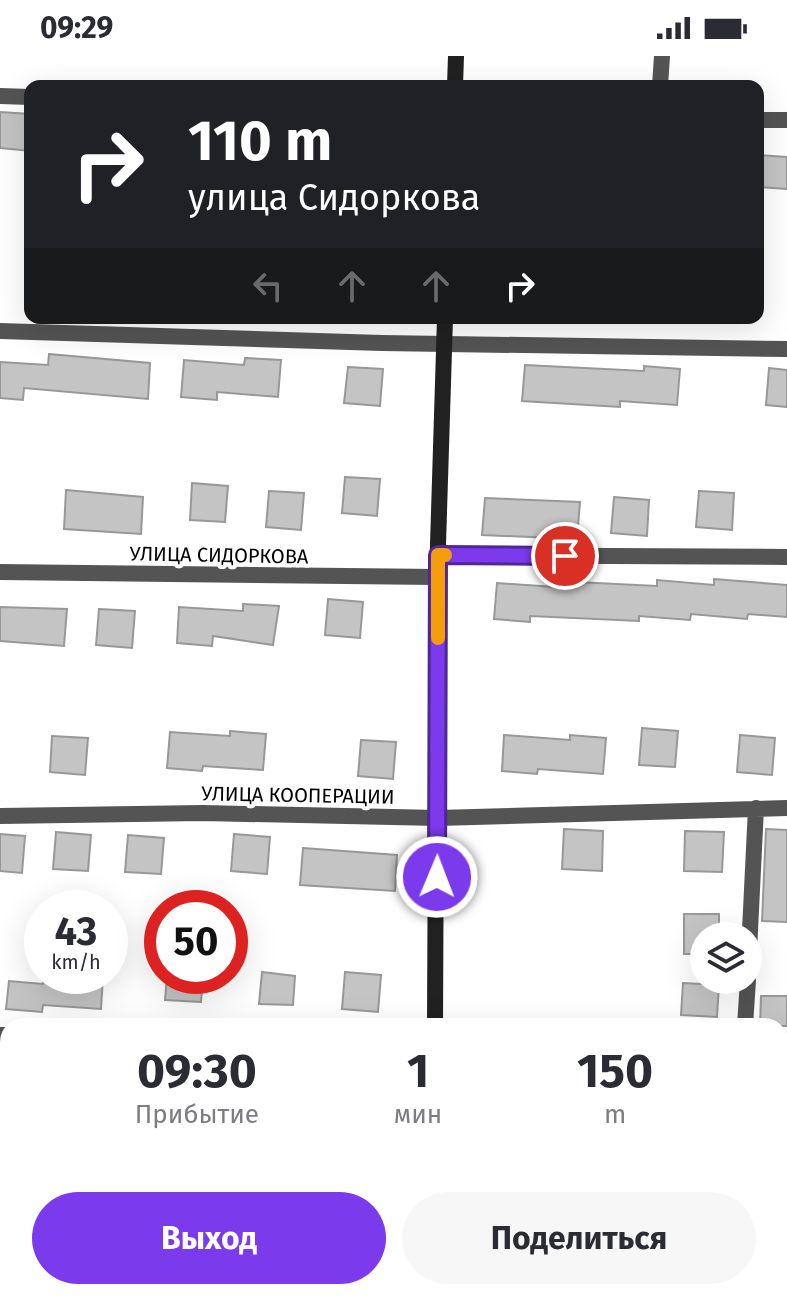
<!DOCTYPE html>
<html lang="ru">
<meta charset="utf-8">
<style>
:root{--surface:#fff;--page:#f7f7f7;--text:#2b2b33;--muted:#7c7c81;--accent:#7c3aed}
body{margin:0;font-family:"Fira Sans",sans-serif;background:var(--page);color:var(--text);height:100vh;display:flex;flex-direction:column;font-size:30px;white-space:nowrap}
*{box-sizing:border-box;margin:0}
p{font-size:26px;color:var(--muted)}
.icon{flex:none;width:44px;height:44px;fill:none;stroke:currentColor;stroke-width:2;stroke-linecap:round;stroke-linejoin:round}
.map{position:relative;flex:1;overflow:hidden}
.details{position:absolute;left:0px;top:962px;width:788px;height:282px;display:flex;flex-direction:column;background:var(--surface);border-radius:24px 24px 0 0;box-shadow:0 8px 32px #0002}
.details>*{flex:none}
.guide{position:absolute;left:24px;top:24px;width:740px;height:244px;border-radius:16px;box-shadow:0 8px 32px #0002;background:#202124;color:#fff;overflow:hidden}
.controls{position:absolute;left:690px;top:866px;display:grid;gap:16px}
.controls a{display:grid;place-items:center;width:72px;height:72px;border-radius:50%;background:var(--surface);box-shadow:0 8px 32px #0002;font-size:40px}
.speed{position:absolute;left:24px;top:834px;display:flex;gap:16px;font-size:40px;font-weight:700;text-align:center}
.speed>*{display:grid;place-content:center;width:104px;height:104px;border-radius:50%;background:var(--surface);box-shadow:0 8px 32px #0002;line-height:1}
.speed small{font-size:20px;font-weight:400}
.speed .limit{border:12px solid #d22;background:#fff;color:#111}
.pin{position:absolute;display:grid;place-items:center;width:68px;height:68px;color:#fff;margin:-34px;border:4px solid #fff;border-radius:50%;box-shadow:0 2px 8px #0007}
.me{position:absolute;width:88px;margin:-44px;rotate:1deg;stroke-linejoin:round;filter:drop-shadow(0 0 6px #0008)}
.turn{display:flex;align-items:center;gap:28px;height:168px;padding:0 32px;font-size:36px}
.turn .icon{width:104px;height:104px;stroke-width:2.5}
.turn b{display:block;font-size:56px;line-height:68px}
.lanes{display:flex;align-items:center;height:76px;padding:0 32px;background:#0003;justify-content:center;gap:40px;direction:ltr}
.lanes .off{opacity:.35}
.eta{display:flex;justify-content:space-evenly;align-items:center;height:136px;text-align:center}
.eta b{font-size:48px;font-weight:700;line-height:56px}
.primary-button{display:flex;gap:16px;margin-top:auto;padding:16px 32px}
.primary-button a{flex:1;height:92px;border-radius:48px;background:var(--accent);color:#fff;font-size:32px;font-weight:700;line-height:92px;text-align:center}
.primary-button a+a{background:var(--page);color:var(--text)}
.status{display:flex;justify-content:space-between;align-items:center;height:56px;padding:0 40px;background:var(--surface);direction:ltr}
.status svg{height:22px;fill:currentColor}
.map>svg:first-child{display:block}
.building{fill:#c4c4c4;stroke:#989898;stroke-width:2}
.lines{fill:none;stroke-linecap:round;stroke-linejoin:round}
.street{stroke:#545454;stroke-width:16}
.secondary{stroke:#212121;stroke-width:16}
.route-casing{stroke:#51269a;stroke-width:20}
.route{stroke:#7c3aed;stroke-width:14}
.slow{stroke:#f59e0b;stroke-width:14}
.labels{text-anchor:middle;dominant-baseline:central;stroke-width:8;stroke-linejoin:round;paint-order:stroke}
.street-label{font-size:20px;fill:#000;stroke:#fff}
</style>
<div class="status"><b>09:29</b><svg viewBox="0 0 49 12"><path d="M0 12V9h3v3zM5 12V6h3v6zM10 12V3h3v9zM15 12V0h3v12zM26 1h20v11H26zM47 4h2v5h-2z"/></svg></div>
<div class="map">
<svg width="787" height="1243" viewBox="0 0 787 1243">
<rect width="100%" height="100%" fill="#fff"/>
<path class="building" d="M0 56 30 58V95L0 92Z
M758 99 787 101V133L758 131Z
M49 298 150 307 148 343 24 332 23 344 0 342V306L48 309Z
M245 302 281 304 278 341 217 336V344L181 341 184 304 244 309Z
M525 309 644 315V310L680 313 677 349 620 345V351L522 345Z
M348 311 383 313 380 350 344 347Z
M769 312 787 314V351L766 349Z
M345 421 380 423 377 460 342 457Z
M192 427 228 430 225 466 190 464Z
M66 434 143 441 141 478 64 473Z
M269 435 304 437 301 474 266 471Z
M699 435 734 437 732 474 696 471Z
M614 441 649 444 647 480 611 477Z
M485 442 580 446 577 483 482 479Z
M714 523 787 529V561L748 558 747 563 691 558 690 564 639 560V565L530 560V566L494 563 497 527 555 531 556 525 657 530V524L714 529Z
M328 543 363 546 360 582 325 579Z
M243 548 279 550 273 589 213 580 212 590 177 587 179 551 243 555Z
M0 551 67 553 64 590 0 585Z
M99 553 135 555 132 592 96 589Z
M642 672 678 675 675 711 639 709Z
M230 675 266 678 263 714 203 710 202 715 167 712 170 676 230 680Z
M504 679 570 684V679L606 682 603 718 538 713 537 718 502 715Z
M740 679 775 682 772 719 737 716Z
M52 680 88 682 85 719 50 716Z
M361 684 396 686 393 723 358 720Z
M564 773 603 775 602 815 562 813Z
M766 773 787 774V866L762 865Z
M685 775 724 776 722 816 684 815Z
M56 776 91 779 88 815 53 813Z
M0 778 25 780 22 817 0 815Z
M234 778 270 781 267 818 231 815Z
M128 779 164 782 161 818 125 816Z
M303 792 397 799 395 835 300 829Z
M684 858H719V880H704V898H684Z
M262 916 295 920 293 949 259 948Z
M345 916 381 919 378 956 342 953Z
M44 920H103L101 953 43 949 42 956 6 953 9 925 43 928Z
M167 920H203L201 946 165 944Z
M683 927 719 929 717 961 681 959Z
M761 940H787V970H760Z"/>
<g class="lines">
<path class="street" d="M660 30 662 0
M0 40 30 41
M758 64H787
M0 275 382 287 787 293
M438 499 787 501
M0 516 437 521
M0 760 203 757 438 762 787 752
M748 915 756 752
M745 970 748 924
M0 979H8
M780 1208H787
M0 1211H8"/>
<path class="secondary" d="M455 30 456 0
M435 970 437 521 445 262
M400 1243 401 1236"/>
</g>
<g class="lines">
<g class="route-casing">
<path id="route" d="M437 821 438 499 565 500"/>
</g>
<use href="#route" class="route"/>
<path class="slow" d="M438 582V499H445"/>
</g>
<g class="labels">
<g class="street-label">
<text transform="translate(219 499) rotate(1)">УЛИЦА СИДОРКОВА</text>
<text transform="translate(298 739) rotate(1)">УЛИЦА КООПЕРАЦИИ</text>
</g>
</g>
</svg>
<div class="controls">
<a><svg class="icon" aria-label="layers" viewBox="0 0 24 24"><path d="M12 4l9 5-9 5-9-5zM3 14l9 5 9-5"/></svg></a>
</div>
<div class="speed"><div>43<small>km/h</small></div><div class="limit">50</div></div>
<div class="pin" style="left:565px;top:500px;background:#d93025"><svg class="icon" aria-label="arrive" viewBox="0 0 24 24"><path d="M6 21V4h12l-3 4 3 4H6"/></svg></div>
<svg class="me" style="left:437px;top:821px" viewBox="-20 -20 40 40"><circle r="17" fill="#7c3aed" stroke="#fff" stroke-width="3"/><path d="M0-11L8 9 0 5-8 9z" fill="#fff"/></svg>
<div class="guide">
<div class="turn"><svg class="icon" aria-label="right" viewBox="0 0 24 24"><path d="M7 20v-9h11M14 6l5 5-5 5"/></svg><div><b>110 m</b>улица Сидоркова</div></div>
<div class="lanes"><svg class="icon off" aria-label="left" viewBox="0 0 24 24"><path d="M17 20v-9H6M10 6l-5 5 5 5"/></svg><svg class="icon off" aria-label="ahead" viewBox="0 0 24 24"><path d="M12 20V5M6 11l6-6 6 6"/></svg><svg class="icon off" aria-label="ahead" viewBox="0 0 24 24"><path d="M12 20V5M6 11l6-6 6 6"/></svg><svg class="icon" aria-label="right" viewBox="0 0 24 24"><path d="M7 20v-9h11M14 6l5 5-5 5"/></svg></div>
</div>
<section class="details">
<div class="eta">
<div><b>09:30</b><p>Прибытие</p></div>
<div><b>1</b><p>мин</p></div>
<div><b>150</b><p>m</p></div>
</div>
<div class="primary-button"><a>Выход</a><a>Поделиться</a></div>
</section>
</div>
